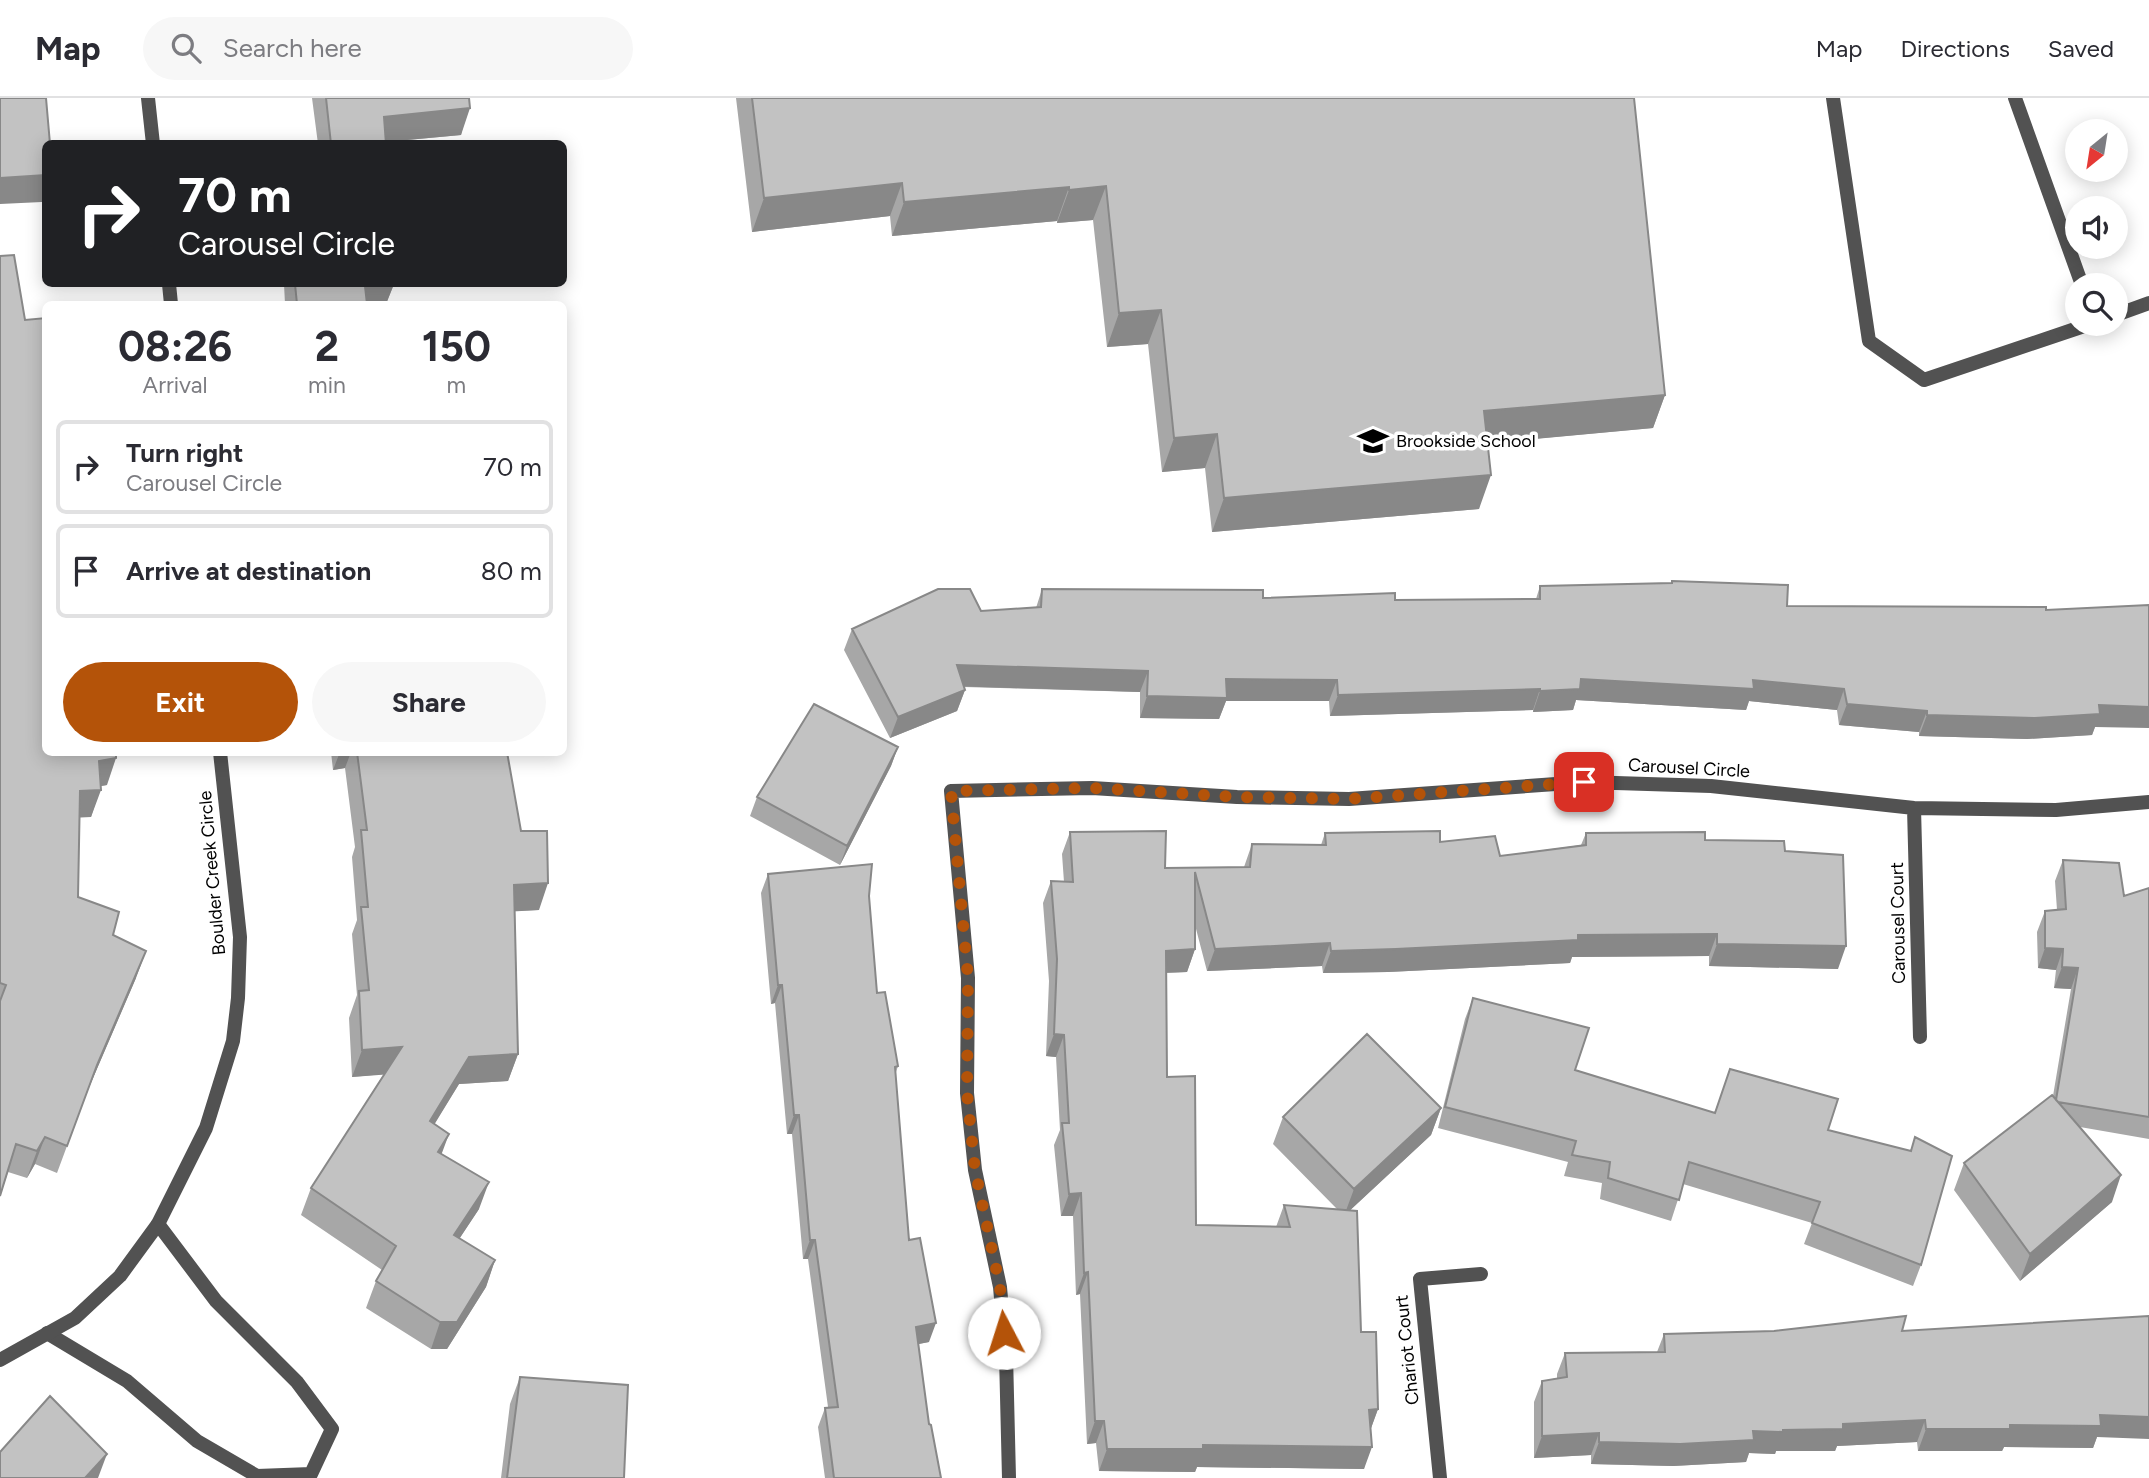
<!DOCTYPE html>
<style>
:root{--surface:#fff;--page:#f7f7f7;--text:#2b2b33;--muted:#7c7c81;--line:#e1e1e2;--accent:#b45309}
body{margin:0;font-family:Figtree,sans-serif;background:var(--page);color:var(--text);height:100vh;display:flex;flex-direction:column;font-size:26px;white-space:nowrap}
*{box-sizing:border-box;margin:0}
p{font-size:23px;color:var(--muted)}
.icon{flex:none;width:38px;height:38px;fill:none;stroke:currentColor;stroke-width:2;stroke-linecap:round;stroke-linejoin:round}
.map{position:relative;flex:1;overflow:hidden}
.sheet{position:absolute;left:42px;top:203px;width:525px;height:455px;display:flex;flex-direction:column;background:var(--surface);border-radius:10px;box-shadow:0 4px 18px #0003}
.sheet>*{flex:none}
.guide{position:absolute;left:42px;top:42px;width:525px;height:147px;border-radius:10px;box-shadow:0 4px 18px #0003;background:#202124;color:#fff;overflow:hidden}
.needle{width:46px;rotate:210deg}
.controls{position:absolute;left:2065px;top:21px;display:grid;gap:14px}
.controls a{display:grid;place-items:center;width:63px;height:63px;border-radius:50%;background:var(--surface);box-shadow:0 4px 18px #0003;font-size:35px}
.pin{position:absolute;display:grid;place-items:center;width:60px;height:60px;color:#fff;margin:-30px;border-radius:14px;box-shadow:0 4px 10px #0006}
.me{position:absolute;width:77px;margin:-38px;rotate:355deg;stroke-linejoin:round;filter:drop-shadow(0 0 5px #0008)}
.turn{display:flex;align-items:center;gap:24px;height:147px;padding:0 21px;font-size:32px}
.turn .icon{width:91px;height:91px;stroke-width:2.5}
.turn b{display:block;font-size:49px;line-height:60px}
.eta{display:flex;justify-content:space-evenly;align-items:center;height:119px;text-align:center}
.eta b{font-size:42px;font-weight:700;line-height:49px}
.cta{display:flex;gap:14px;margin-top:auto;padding:14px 21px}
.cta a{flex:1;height:80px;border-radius:42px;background:var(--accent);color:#fff;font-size:28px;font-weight:700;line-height:80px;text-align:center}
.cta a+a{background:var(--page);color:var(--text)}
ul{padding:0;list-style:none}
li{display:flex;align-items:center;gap:21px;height:94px;margin:0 14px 10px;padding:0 7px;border:4px solid var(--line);border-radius:10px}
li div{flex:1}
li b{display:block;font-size:26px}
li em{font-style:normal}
header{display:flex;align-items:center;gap:42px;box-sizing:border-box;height:98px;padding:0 35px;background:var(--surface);border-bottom:2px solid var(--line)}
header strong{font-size:33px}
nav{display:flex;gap:38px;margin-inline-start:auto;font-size:24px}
.search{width:490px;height:63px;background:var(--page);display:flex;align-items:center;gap:18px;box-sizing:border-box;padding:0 24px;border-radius:38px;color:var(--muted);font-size:26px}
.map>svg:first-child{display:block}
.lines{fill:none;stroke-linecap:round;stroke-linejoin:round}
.lane{stroke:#525252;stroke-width:14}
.street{stroke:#525252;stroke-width:14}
.wall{fill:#a7a7a7}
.shaded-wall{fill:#888}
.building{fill:#c2c2c2;stroke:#888;stroke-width:2}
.route{stroke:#b45309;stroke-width:12;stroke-dasharray:0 21.6}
.labels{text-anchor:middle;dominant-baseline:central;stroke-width:7;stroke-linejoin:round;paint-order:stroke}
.poi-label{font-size:18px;fill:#000;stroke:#fff;text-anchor:start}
.street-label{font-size:18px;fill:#000;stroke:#fff}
</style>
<header>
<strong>Map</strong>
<div class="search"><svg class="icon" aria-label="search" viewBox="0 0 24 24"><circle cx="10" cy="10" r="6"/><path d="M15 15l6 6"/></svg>Search here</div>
<nav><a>Map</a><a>Directions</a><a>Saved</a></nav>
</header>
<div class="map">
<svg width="2149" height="1380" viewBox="0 0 2149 1380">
<rect width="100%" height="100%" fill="#fff"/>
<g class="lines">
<path class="lane" d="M1833 0 1869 243 1924 282 2090 226
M2015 0 2082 187
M2116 217 2149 205
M47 1235 127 1283 197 1343 257 1378 311 1376 332 1331 297 1284 216 1203 158 1126"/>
<path class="street" d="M148 0 153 46
M169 186 171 206
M1914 710 1920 939
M0 1262 75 1220 120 1178 158 1126 206 1030 233 943 238 900 240 839 220 654
M1009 1380 1006 1257 1000 1189 975 1072 967 995 968 880 951 693 1092 690 1237 699 1349 701 1584 684 1711 688 1914 710 2056 712 2149 704
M1440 1380 1420 1181 1481 1176"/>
</g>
<path class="wall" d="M312 0H469L461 37 386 44V46H318Z
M736 0H1634L1665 297 1653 330 1488 345 1479 411 1212 434 1205 370 1162 374 1148 246 1107 249 1093 122 1057 125V123L892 138 890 118 752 134Z
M0 158 25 222 107 687 101 688 91 719H79L78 799 113 837 136 880 87 994 57 1075 35 1066 27 1080 8 1074 0 1098Z
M284 186H394L386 206H285Z
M1672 483 1787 508 2046 512 2095 629 2092 637 2027 641 1919 638V634L1839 627 1837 612 1749 603 1746 612 1576 602 1573 612 1533 614V612L1330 618 1329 603H1226L1219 621 1140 620V594L964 589 965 592 957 613 890 640 844 552 852 531 981 513 1036 510 1042 491 1263 500 1395 502 1536 501 1540 488 1671 485Z
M898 649 891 668 840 767 750 718 757 699Z
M331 654H507L521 733 539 812 515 813 518 956 508 983 459 986 434 1026 441 1056 479 1111 459 1141 495 1162 486 1189 447 1251H431L366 1210 376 1183 382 1172 301 1117 311 1090 384 976 352 979 349 920 357 897 352 836 357 822 352 759 355 749 345 670 333 672Z
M1070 734 1165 770 1244 769 1252 746 1321 747 1325 735 1440 744 1500 758 1581 747 1586 735 1705 742 1785 753 1838 871 1709 868V858L1572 859 1570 865 1388 874 1323 875 1322 868 1207 873 1195 827V851L1187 874 1166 875 1167 979 1196 1127 1276 1129 1284 1107 1337 1111 1273 1046 1283 1019 1441 1010 1431 1037 1350 1112 1361 1234 1378 1311 1371 1330 1364 1371 1197 1369 1195 1374 1099 1373 1096 1345 1087 1346 1080 1196 1076 1197 1073 1118H1061L1054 1047 1060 1032 1056 959 1046 958 1049 883 1043 805 1051 783 1064 784 1062 756Z
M2063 762 2124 798 2149 790V1041L2080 1029 2112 1104 2020 1183 1954 1092 1964 1065 2053 998 2071 891 2054 890 2056 872 2038 870 2037 834 2045 813 2057 812 2055 783Z
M768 776 869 798 877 895 898 968 895 977 909 1142 929 1244 918 1246 929 1326 941 1380H825L818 1329 825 1310 828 1309 808 1161H803L792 1036H787L775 905 771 906 761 795Z
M1473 900 1575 972 1715 1015 1730 971 1828 1032 1921 1167 1913 1188 1804 1146 1812 1125 1683 1086 1671 1123 1600 1101 1602 1085 1564 1078 1568 1064 1438 1030 1465 921Z
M1902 1233 2097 1339 2093 1350 2004 1349 2002 1353H1918L1917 1344 1837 1348 1835 1353H1776L1775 1356 1749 1355 1746 1364 1673 1368 1591 1366V1357L1534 1360V1304L1542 1283 1557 1280V1276L1565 1255 1657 1254 1664 1236Z
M520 1279 624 1380H501L510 1306Z"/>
<path class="shaded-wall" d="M470 10 461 37 374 45 384 19Z
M46 77V95L42 104 0 106V80Z
M902 85 890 118 752 134 764 100Z
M1106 88 1093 122 1057 125 1069 92Z
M1069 89 1057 123 892 138 904 104Z
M379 186H394L386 206H358L365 188Z
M1161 212 1148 246 1107 249 1119 215Z
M1665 297 1653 330 1472 347 1484 313Z
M1217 336 1205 370 1162 374 1174 340Z
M1491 377 1479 411 1212 434 1224 400Z
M957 567 1148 573 1140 594 949 588Z
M1226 581 1337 582 1329 603H1226L1219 621 1140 620 1147 598Z
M1581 581 1753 582 1844 591 1837 612 1749 603 1746 612 1576 602 1573 612 1533 614 1540 593Z
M1540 591 1533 612 1330 618 1338 597Z
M965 592 957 613 890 640 898 619Z
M1847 606 1927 613 1919 634 1839 627Z
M2099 607 2149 609V630L2095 629 2092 637 2027 641 1919 638 1927 617Z
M898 649 891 668 840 767 847 748Z
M340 654H351L345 670 333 672Z
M116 660 107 687 89 690 99 663Z
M101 692 91 719 70 720 80 693Z
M548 785 539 812 504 814 514 787Z
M1717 836 1709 858 1572 859 1570 865 1388 874 1323 875 1331 853 1578 837Z
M1330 845 1322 868 1207 873 1215 851Z
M1717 846 1846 848 1838 871 1709 868Z
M2045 850 2063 851 2056 872 2038 870Z
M1195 851 1187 874 1158 875 1166 853Z
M146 853 136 880 87 994 97 967Z
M2062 869 2078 870 2071 891 2054 890Z
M778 887H782L775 905 771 906Z
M1054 936 1064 937 1056 959 1046 958Z
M402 949 392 976 352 979 362 952Z
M518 956 508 983 459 986 420 1050 430 1023 469 959Z
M1441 1010 1431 1037 1344 1118 1354 1091Z
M794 1017H799L792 1036H787Z
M449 1036 439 1063 438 1054Z
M45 1039 35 1066 27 1080 37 1053Z
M2121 1077 2112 1104 2020 1183 2030 1156Z
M489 1084 479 1111 444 1164 454 1137Z
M1081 1095 1073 1118H1061L1069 1096Z
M810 1142H815L808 1161H803Z
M495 1162 486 1189 447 1251H431L440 1224Z
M1088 1174 1080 1196 1076 1197 1084 1175Z
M936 1225 929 1244 909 1248 916 1229Z
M1378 1311 1370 1333 1369 1312Z
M2100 1317 2149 1319V1341L2097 1339 2093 1350 2004 1349 2002 1353H1918L1926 1331 2010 1327Z
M1925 1322 1917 1344 1837 1348 1835 1353H1776L1775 1356 1749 1355 1746 1364 1673 1368 1591 1366 1599 1344 1783 1332 1843 1326Z
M1095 1323H1104L1096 1345 1087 1346Z
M1599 1335 1591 1357 1534 1360 1542 1338Z
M1203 1347 1372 1349 1364 1371 1197 1369 1195 1374 1099 1373 1107 1351Z
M107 1356 98 1380H85Z"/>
<path class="building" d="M0 0H46L50 46H46V77L0 80Z
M326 0H469L470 10 384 19 386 46H331Z
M752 0H1634L1665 297 1484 313 1491 377 1224 400 1217 336 1174 340 1161 212 1119 215 1106 88 1069 92V89L904 104 902 85 764 100Z
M14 157 25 222 46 220V654H116V660L99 663 101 692 80 693 78 799 119 814 113 837 146 853 97 967 67 1048 45 1039 37 1053 16 1046 0 1098V903L6 887 0 885V158Z
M295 186H379L365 188 367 206H297Z
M1672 483 1788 487 1787 508 2046 509V512L2149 507V609L2099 607 2100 616 2035 620 1927 617V613L1847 606 1844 591 1753 582 1754 591 1581 581 1580 591 1540 593V591L1338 597 1337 582 1226 581 1227 600 1147 598 1148 573 957 567 965 592 898 619 852 531 938 491H970L981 513 1041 509 1042 491 1263 492V500L1395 495V502L1540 501V488L1672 485Z
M814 606 898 649 847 748 757 699Z
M357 654H507L521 733H547L548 785 514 787 518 956 469 959 430 1023 449 1036 438 1054 489 1084 454 1137 495 1162 457 1224H440L376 1183 396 1148 311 1090 402 949 362 952 359 893 369 892 361 809H368L361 732H367Z
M1166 733 1165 770 1250 769 1252 746 1326 747 1325 735 1440 733V744L1495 738 1500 758 1586 747V735L1705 734V742L1784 743 1785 753 1843 757 1846 848 1717 846V836L1578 837V842L1396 851 1331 853 1330 845 1215 851 1195 774V851L1166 853 1167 979 1195 978 1196 1127 1290 1129 1284 1107 1357 1113 1361 1234H1376L1378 1311 1369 1312 1372 1349 1203 1347V1351H1107L1104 1323H1095L1088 1174 1084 1175 1081 1095 1069 1096 1062 1025H1069L1064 937 1054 936 1057 861 1051 783 1073 784 1070 734Z
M2063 762 2119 765 2124 798 2149 790V1019L2058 1004 2056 1002 2078 870 2062 869 2063 851 2045 850V813L2066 811Z
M872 766 869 798 877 895 885 894 898 968 895 969 909 1142 920 1140 936 1225 916 1229 929 1326 931 1327 941 1380H834L825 1310 838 1309 815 1142H810L799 1017H794L782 887H778L768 776Z
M1473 900 1589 930 1575 972 1715 1015 1730 971 1838 1001 1828 1032 1911 1053 1915 1039 1952 1058 1921 1167 1812 1125 1820 1104 1689 1064 1679 1102 1608 1080 1610 1064 1572 1057 1576 1043 1445 1009Z
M1367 936 1441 1010 1354 1091 1283 1019Z
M2052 997 2121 1077 2030 1156 1964 1065Z
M1906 1218 1902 1233 2149 1218V1319L2100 1317 2101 1328 2010 1327V1331H1926L1925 1322 1843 1326V1331L1783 1332V1334L1753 1333 1754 1342 1680 1346 1599 1344V1335L1542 1338V1283L1567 1279 1565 1255 1665 1254 1664 1236 1774 1233Z
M520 1279 628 1287 624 1380H507Z
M50 1298 107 1356 85 1380H0V1354Z"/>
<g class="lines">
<path class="route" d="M1004 1235 1000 1189 975 1072 967 995 968 880 951 693 1092 690 1237 699 1349 701 1584 684"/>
</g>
<defs>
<g id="school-bare" transform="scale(2.415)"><path d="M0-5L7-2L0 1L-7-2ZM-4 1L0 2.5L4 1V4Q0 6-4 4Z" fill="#000" stroke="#fff" stroke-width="2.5" paint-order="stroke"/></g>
</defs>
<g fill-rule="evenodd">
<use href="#school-bare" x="1373" y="343"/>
</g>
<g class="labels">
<g class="poi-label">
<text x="1396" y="343">Brookside School</text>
</g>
<g class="street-label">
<text transform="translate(1689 670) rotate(3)">Carousel Circle</text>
<text transform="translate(212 775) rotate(-95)">Boulder Creek Circle</text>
<text transform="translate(1898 825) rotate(-91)">Carousel Court</text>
<text transform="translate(1407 1252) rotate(-96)">Chariot Court</text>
</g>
</g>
</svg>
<div class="controls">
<a><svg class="needle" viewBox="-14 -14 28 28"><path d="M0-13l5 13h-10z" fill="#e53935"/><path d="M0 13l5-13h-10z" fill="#7c7c81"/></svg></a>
<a><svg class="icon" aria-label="sound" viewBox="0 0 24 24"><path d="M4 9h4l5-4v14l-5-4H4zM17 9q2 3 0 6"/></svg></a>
<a><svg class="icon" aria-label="search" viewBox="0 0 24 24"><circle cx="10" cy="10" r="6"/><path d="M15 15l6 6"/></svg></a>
</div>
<div class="pin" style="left:1584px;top:684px;background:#d93025"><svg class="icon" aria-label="arrive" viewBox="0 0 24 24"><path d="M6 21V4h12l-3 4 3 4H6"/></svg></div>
<svg class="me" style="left:1004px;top:1235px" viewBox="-20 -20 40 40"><circle r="19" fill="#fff"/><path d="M0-13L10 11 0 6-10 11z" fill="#b45309"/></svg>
<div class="guide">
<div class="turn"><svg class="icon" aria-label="right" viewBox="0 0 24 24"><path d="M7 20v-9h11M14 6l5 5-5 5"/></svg><div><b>70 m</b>Carousel Circle</div></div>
</div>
<section class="sheet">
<div class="eta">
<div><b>08:26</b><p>Arrival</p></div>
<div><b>2</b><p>min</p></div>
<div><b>150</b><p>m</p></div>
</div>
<ul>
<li><svg class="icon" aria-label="right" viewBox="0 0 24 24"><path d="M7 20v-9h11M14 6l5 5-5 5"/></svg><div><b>Turn right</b><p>Carousel Circle</p></div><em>70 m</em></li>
<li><svg class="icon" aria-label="arrive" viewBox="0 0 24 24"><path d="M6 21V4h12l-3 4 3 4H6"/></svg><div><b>Arrive at destination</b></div><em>80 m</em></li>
</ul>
<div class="cta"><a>Exit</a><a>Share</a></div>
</section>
</div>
